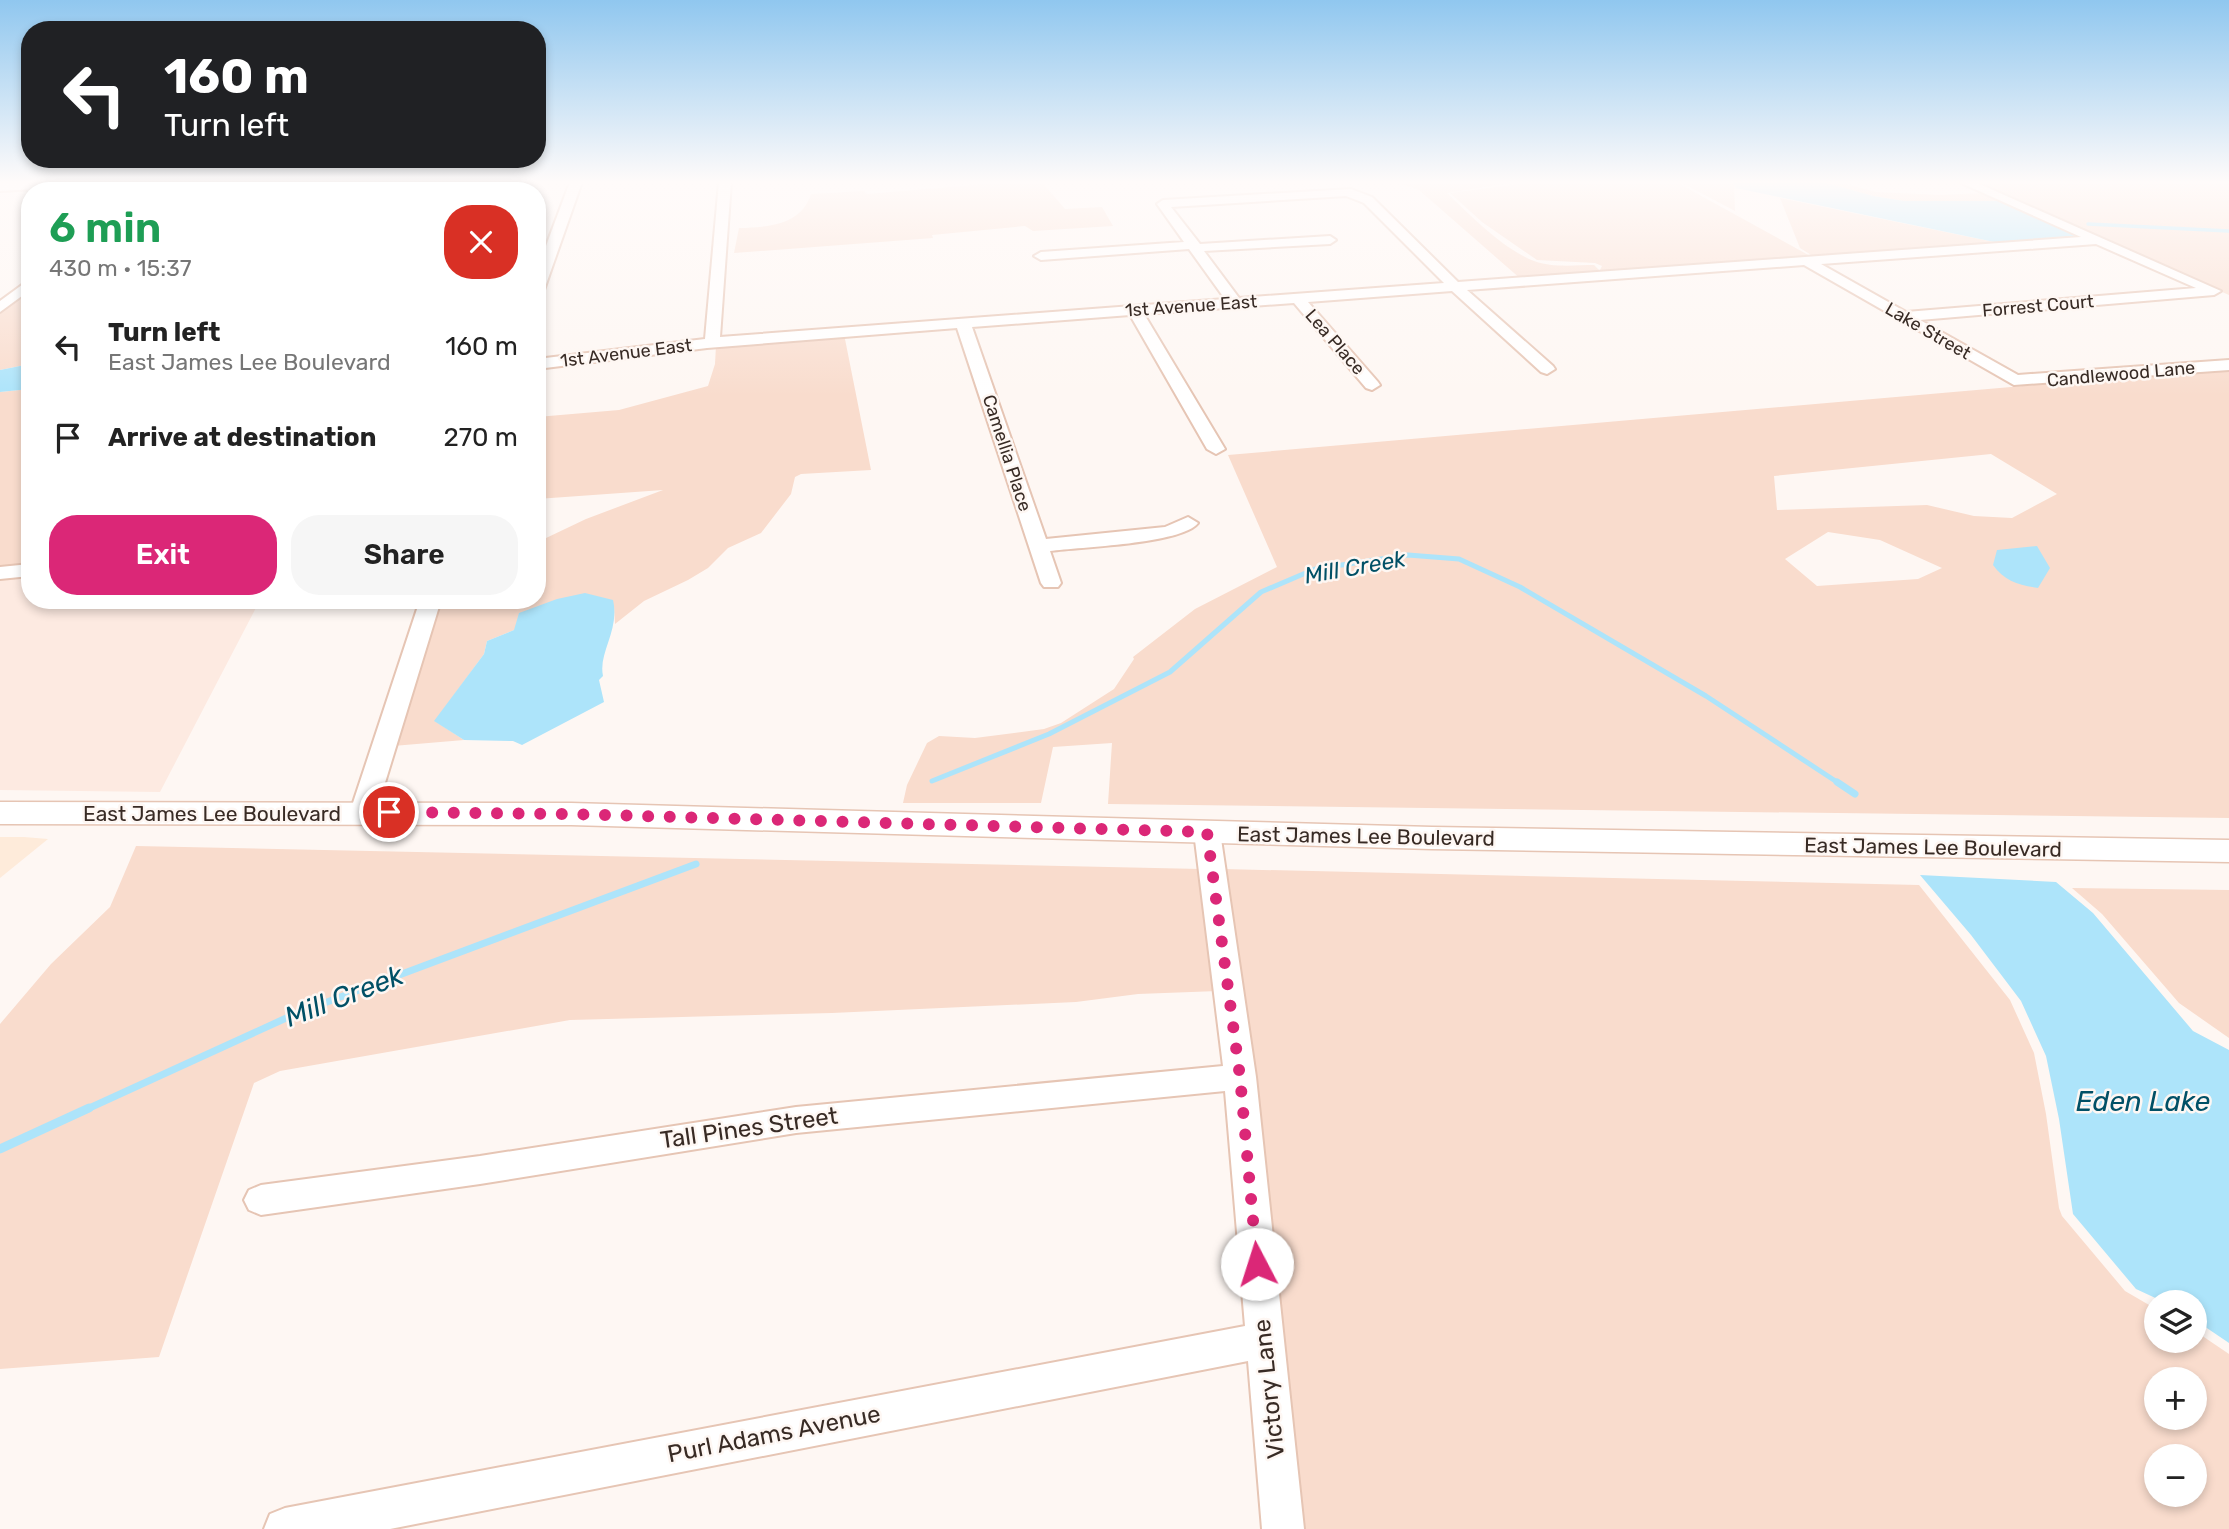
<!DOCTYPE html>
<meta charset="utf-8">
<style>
:root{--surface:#fff;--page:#f6f6f6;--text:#222;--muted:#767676;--accent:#db2777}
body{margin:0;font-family:Rubik,sans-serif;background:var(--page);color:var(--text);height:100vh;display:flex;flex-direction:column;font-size:26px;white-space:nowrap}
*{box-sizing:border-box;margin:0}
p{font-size:23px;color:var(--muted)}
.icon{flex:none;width:38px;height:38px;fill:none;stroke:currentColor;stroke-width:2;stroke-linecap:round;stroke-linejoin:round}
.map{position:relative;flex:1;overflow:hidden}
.side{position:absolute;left:21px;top:182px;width:525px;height:427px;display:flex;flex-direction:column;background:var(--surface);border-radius:28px;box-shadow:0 4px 10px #0003}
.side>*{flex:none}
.banner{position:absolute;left:21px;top:21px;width:525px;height:147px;border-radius:28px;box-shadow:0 4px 10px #0003;background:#202124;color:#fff;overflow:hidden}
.buttons{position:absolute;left:2144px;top:1290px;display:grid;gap:14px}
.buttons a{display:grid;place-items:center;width:63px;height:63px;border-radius:50%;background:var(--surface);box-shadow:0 4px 10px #0003;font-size:35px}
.pin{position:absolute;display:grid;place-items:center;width:60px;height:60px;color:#fff;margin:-30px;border:4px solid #fff;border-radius:50%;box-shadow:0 2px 7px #0007}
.me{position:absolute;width:77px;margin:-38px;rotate:355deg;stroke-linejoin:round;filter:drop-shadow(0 0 5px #0008)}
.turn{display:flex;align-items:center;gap:24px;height:147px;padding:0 28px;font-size:32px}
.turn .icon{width:91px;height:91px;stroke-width:2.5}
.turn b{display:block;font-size:49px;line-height:60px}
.round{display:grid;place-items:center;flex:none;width:74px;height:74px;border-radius:28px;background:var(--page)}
.head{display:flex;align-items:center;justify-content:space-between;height:119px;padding:0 28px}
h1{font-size:42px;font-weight:600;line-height:52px;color:#1e9e55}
.button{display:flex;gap:14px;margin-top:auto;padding:14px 28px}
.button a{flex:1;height:80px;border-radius:28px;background:var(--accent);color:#fff;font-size:28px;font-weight:600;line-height:80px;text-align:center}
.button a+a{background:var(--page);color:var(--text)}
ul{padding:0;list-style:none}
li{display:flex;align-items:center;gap:21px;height:91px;padding:0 28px}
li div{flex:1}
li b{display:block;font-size:26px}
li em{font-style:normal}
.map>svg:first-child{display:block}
.commercial{fill:#fdeae1}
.education{fill:#feebda}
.green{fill:#f9dccd;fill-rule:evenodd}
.water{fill:#ade4fa}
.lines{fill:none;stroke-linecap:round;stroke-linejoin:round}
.stream-far3{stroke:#ade4fa;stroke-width:3.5}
.stream-far2{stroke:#ade4fa;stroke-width:5}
.stream-far1{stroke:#ade4fa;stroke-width:7}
.stream{stroke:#ade4fa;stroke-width:9}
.minor-casing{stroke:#e6c5b4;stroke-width:4}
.major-casing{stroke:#e6c5b4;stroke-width:3}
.minor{fill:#fff;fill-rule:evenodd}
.major{fill:#fff;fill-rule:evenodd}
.route{stroke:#db2777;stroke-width:12;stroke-dasharray:0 21.6}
.labels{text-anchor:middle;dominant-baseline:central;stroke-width:5;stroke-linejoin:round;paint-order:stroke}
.far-street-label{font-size:18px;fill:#382b25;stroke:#fef7f3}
.street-label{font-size:21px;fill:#382b25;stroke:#fef7f3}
.water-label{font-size:23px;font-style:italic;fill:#015066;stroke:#fef7f3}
.near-street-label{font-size:24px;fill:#382b25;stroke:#fef7f3}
.near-water-label{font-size:28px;font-style:italic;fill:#015066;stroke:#fef7f3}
</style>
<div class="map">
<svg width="2229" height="1529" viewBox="0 0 2229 1529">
<rect width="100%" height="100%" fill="#fef7f3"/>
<path class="commercial" d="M30 575V600H260L160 792 0 790V577Z"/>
<path class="education" d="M0 837H24L48 839 0 878Z"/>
<path class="green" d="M168 182H300L295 191H139L143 187Z
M1009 182H1042L1065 209 1102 207 1113 226 1033 231 1025 226 932 235 933 238 734 253 739 228C767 227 801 226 811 194L864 191 867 194Z
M1517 182 1447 193C1470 215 1503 249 1534 261 1552 268 1576 265 1594 265L1601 272 1522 280 1419 190 1399 183Z
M1534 182H1676L1812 257 1617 271 1600 270 1602 266 1595 263 1537 260 1482 222 1450 193Z
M1680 182 1734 184 1735 211Z
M1823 182H1838L1876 192 1940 195 1985 193 2003 201H1904L1873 196Z
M1969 182H2229V295Z
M1780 198 1999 243 1816 258 1800 248Z
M30 287V364L0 370V313Z
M844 334 871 470 801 474 795 477 791 494 761 533 728 548 708 568 688 580 644 601 615 624 614 606 514 630 487 641 484 654 435 721 464 740 393 746 439 600H537V539H544L586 519 663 490 537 499V417L619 410 708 386 715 364 716 345Z
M2229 368V818L1108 804 1112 743 1053 747 1041 803H903L907 785 927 743 939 736 975 738 1044 729 1061 723 1114 689 1134 659 1133 657 1195 609 1277 567 1228 455ZM1991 454 2057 494 2012 518 1974 516 1927 505 1777 510 1774 476ZM1828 532 1880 540 1942 568 1918 579 1817 586 1785 559Z
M30 389V557L22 567 0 569V392Z
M136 846 1201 869 1218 991 1138 994 1076 1002 832 1013 570 1020 280 1071 254 1083 159 1357 0 1369V1024L51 964 110 907Z
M1223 869 1919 885 2010 1000 2034 1053 2046 1114 2059 1208 2062 1216 2125 1291 2156 1309V1340H2194L2195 1331 2229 1354V1529H1299ZM2156 1379H2194V1418H2156ZM2156 1456H2194V1494H2156Z
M2072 888 2229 890V1038L2179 1003 2102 914Z"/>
<path class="water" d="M1726 182H1823L1873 196 1904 201H2003L2083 236 1999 243 1736 188 1734 184Z
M30 364V389L0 392V370Z
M2037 546 2050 568 2038 588C2019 585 2004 581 1993 565L1997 550Z
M585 593 613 600C620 631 598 652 603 676L599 680 604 702 522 745 513 741 464 740 434 721 484 654 487 641 514 630 519 613 557 599Z
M1920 875 2056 882 2093 913 2193 1031 2229 1050V1343L2195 1320 2194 1302H2164L2136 1289 2073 1214 2059 1119 2046 1056 2021 1001 1971 935Z"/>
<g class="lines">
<path class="stream-far3" d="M2088 224 2229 231"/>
<path class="stream-far2" d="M932 781 1049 734 1170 672 1261 592 1315 569 1408 555 1459 559 1520 587 1706 696 1840 784"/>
<path class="stream-far1" d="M1837 782 1855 794
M85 1110 295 1014 696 864"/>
<path class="stream" d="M0 1149 89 1108"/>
<g class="minor-casing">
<path id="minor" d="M32 182H111L105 185 0 191V183Z
M361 182H373L367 191H355Z
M570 182H582L544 290 537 294V270Z
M719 182H731L720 337 1225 299 1189 249 1041 260 1034 256 1041 252 1184 242 1157 204 1163 200 1351 189 1372 197 1458 282 2081 237 1959 182H1975L2221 291 2214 295 1920 320 2018 375 2229 360V370L2014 385 1804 265 1467 290 1553 366 1555 369 1547 374 1541 372 1452 291 1308 302 1378 382 1380 385 1372 390 1366 388 1294 303 1144 314 1225 449 1216 454 1207 449 1130 315 972 327 1046 539 1165 527 1188 517 1198 523C1182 544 1079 547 1050 551L1061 583 1058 587H1044L1041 583 957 328 707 348 537 369V359L705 339ZM1346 196 1364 203 1444 283 1239 298 1204 251 1330 244 1336 240 1330 236 1200 244 1171 207ZM2096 244 2196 288 1906 312 1821 264Z
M30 279V290L0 312V301Z
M30 564V576L0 579V567Z
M420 600H441L376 812 372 818 363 820 354 818 350 812Z
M1207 824 1216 826 1220 832 1256 1077 1304 1529H1262L1248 1361 390 1529H264L270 1514 285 1508 1245 1326 1225 1091 796 1133 480 1184 261 1215 249 1210 244 1200 249 1190 261 1185 480 1156 796 1107 1223 1066 1194 832 1198 826Z"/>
</g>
<g class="major-casing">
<path id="major" d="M0 802 571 803 1432 827 2229 840V862L1432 849 571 825 0 824Z"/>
</g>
<use href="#minor" class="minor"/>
<use href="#major" class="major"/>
</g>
<linearGradient id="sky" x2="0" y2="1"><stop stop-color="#90c7ef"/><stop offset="0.46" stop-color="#fffbfa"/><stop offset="1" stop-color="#fffbfa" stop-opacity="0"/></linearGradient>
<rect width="2229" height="396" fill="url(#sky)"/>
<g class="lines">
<path class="route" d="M389 812 570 814 1207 832 1240 1077 1257 1264"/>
</g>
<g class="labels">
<g class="far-street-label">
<text transform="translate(1191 306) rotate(-4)">1st Avenue East</text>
<text transform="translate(2038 306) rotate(-5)">Forrest Court</text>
<text transform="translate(1928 331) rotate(30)">Lake Street</text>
<text transform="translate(1335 342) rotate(49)">Lea Place</text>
<text transform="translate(626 353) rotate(-7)">1st Avenue East</text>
<text transform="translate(2121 374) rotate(-5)">Candlewood Lane</text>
<text transform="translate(1007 453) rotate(72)">Camellia Place</text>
</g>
<g class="street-label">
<text x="212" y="813">East James Lee Boulevard</text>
<text transform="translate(1366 836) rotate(1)">East James Lee Boulevard</text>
<text transform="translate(1933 847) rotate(1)">East James Lee Boulevard</text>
</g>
<g class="water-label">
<text transform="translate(1355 567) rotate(-10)">Mill Creek</text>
</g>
<g class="near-street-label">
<text transform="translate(749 1128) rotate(-8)">Tall Pines Street</text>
<text transform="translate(1269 1389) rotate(-96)">Victory Lane</text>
<text transform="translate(774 1434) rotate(-11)">Purl Adams Avenue</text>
</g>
<g class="near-water-label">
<text transform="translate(344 996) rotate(-21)">Mill Creek</text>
<text x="2143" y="1101">Eden Lake</text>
</g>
</g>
</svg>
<div class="buttons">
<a><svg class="icon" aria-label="layers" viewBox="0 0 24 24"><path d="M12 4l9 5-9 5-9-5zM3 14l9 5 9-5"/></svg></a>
<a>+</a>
<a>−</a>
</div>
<div class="pin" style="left:389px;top:812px;background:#d93025"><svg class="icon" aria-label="arrive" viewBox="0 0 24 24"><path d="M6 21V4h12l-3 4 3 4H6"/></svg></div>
<svg class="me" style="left:1257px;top:1264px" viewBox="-20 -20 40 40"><circle r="19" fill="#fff"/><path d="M0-13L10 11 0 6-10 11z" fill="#db2777"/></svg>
<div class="banner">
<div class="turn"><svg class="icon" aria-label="left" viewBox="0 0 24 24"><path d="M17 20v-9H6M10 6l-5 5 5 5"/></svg><div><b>160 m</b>Turn left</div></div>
</div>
<section class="side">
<div class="head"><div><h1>6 min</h1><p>430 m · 15:37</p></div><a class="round" style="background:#d93025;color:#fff"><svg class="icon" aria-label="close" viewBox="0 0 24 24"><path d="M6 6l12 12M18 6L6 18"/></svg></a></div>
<ul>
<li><svg class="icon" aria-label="left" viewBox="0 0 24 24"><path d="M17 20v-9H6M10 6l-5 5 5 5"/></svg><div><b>Turn left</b><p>East James Lee Boulevard</p></div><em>160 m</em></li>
<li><svg class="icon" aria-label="arrive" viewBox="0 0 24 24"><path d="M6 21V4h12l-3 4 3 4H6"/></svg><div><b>Arrive at destination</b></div><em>270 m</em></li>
</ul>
<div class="button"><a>Exit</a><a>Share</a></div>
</section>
</div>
